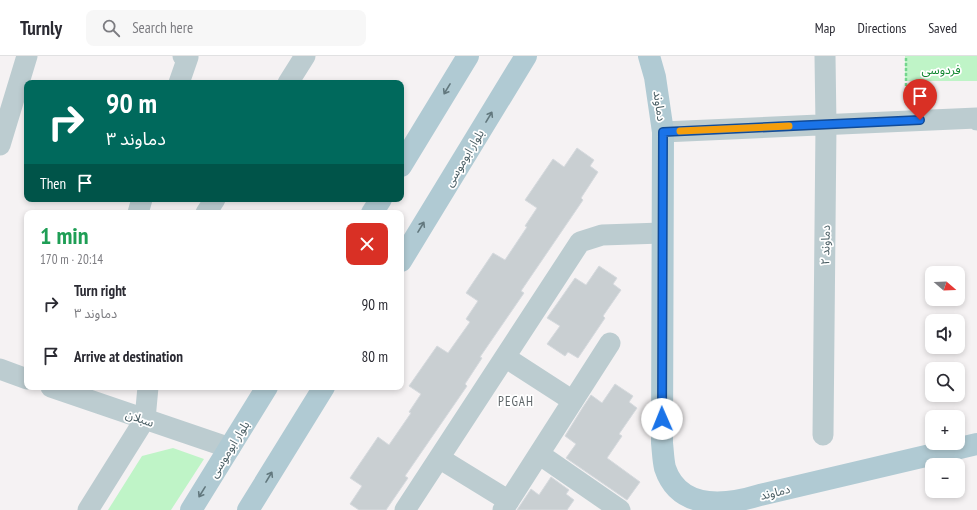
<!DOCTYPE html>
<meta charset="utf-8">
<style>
:root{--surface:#fff;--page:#f7f7f7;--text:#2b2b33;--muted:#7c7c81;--line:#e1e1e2}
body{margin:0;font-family:"PT Sans Narrow","Noto Sans Arabic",sans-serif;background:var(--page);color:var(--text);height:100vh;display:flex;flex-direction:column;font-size:15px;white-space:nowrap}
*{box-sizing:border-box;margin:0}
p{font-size:13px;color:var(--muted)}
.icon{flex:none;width:22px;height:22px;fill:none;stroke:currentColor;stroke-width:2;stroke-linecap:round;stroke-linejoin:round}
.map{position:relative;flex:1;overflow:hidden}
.side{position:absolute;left:24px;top:154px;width:380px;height:180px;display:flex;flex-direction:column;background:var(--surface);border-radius:8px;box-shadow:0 2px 6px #0003}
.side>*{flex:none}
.banner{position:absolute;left:24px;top:24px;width:380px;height:122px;border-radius:8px;box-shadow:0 2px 6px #0003;background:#00695c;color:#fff;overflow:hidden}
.needle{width:26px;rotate:109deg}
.fabs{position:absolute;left:925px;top:210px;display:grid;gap:8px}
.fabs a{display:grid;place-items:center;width:40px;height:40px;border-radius:8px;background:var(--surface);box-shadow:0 2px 6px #0003;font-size:20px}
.pin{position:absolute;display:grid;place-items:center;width:34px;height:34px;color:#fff;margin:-41px -17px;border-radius:50% 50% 50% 0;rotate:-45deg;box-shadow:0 0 4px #0007}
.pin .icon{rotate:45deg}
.me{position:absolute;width:44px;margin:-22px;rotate:359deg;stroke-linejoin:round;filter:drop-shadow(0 0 3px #0008)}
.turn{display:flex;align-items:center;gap:14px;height:84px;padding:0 16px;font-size:18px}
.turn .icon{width:52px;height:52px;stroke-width:2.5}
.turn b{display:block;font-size:28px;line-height:34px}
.then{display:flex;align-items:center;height:38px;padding:0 16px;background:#0003;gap:8px;font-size:15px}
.round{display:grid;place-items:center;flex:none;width:42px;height:42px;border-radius:8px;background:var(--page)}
.overview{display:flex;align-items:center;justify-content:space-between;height:68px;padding:0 16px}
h1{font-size:24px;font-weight:700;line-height:30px;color:#1e9e55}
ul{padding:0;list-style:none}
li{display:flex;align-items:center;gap:12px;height:52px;padding:0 16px}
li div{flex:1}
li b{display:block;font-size:15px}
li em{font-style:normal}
header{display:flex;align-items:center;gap:24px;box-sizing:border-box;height:56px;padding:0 20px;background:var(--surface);border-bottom:1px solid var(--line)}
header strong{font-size:19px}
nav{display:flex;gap:22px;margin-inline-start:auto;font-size:14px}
.search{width:280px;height:36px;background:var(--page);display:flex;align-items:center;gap:10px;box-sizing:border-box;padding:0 14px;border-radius:8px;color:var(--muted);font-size:15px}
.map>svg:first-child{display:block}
.green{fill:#bff4c7}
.building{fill:#c9cfd2;stroke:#d6dade}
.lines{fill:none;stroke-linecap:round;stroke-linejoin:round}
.path{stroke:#74d58e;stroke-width:2.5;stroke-dasharray:3 2;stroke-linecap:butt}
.minor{stroke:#bcccd0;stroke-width:21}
.major{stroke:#b0cad3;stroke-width:22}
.oneway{stroke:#62787e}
.route-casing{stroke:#114b97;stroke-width:10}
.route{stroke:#1a73e8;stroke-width:7}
.slow{stroke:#f59e0b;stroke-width:7}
.labels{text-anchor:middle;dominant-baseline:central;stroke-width:3.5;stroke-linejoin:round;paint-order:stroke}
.park-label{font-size:12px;fill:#10862f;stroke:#fff}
.street-label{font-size:12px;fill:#485c62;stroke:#fff}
.neighbourhood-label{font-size:13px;letter-spacing:1px;fill:#5e6568;stroke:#fff}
</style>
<header>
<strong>Turnly</strong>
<div class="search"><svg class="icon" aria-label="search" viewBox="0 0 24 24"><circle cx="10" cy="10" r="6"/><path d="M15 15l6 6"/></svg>Search here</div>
<nav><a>Map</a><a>Directions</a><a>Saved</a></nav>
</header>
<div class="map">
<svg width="977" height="454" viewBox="0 0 977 454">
<rect width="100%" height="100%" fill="#f5f2f3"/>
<path class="green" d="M905 0H977V25H905Z
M173 392 204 403 171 454H108L142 400Z"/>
<path class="building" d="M577 92 594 104 590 110 598 116 581 142 583 144 521 235 524 237 480 301 482 302 465 328 467 330 405 420 408 422 386 454H359L350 448 362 430 350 422 378 381 389 389 411 357 409 356 421 338 409 330 437 290 448 297 470 266 466 263 478 245 466 237 493 197 505 204 527 171 525 170 537 152 525 144 553 103 564 111Z
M599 210 617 222 613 228 621 234 603 260 605 262 578 302 568 296 565 300 547 288 560 270 547 262 575 222 586 229Z
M615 328 633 340 629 346 637 352 619 378 622 380 607 402 640 426 627 444 566 402 576 388 565 380 583 351 591 339 602 347Z
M551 421 569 434 566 438 574 444 567 454H517L531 433 539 439Z"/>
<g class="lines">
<path class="path" d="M906 45V0"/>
<path class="minor" d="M179 27 188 1 183 0
M288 27 305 0
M663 76 977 62V64
M0 89 27 0
M138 157 142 143
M206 157 215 143
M505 301 573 345
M0 313 27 323
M51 331 230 392
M823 379 826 69 825 0
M539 398 620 454
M439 402 509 445
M88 454 145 363 148 331
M405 454 580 186 602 179 662 177
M503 454 610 287"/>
<path class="major" d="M649 0 655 21 663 76 662 387C663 395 663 404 665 412 679 454 724 450 760 439L977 388
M401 110 468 0
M372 157 381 143
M401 205 526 0
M191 454 267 331
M248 454 324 331"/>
</g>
<defs><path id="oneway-shaft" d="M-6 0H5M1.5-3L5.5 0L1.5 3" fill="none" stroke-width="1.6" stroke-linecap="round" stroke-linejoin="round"/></defs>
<g class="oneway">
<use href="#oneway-shaft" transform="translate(447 33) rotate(121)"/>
<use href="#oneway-shaft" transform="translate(489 61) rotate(-59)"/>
<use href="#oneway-shaft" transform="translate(421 171) rotate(-59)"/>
<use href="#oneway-shaft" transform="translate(269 421) rotate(-59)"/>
<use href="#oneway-shaft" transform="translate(202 436) rotate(122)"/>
</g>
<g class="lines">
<g class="route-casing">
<path id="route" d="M662 363 663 76 920 64"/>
</g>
<use href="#route" class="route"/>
<path class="slow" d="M680 75 789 70"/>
</g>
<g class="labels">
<g class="park-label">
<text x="941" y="13">فردوسی</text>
</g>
<g class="street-label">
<text transform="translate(660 50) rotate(82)">دماوند</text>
<text transform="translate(464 102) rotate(-59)">بلوار ابوموسی</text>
<text transform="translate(825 189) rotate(-89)">دماوند ۲</text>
<text transform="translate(140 362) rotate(19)">سبلان</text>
<text transform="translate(229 393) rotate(-58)">بلوار ابوموسی</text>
<text transform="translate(775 436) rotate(-14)">دماوند</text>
</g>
<g class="neighbourhood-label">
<text x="516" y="345">PEGAH</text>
</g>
</g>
</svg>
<div class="fabs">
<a><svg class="needle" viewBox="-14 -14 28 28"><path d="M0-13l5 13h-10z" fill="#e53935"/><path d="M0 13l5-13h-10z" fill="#7c7c81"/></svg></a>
<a><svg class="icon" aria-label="sound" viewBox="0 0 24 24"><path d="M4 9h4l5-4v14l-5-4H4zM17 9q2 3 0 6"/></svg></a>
<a><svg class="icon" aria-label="search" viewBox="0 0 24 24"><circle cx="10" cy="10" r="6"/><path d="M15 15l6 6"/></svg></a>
<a>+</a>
<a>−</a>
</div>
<div class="pin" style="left:920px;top:64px;background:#d93025"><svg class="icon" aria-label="arrive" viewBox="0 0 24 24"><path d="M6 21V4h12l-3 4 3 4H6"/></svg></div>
<svg class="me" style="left:662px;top:363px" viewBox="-20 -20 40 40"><circle r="19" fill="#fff"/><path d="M0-13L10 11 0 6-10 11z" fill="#1a73e8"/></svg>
<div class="banner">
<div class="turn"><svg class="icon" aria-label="right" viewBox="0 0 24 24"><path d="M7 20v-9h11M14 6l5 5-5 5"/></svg><div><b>90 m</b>دماوند ۳</div></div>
<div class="then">Then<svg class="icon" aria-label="arrive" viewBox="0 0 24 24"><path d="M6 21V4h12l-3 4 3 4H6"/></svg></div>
</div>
<section class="side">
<div class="overview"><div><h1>1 min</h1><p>170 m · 20:14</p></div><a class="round" style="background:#d93025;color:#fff"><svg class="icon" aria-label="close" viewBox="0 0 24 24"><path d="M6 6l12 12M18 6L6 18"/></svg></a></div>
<ul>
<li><svg class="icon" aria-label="right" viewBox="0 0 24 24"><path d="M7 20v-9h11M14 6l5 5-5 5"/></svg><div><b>Turn right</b><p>دماوند ۳</p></div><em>90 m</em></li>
<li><svg class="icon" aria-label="arrive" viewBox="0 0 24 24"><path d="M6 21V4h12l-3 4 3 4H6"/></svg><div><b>Arrive at destination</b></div><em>80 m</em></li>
</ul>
</section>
</div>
